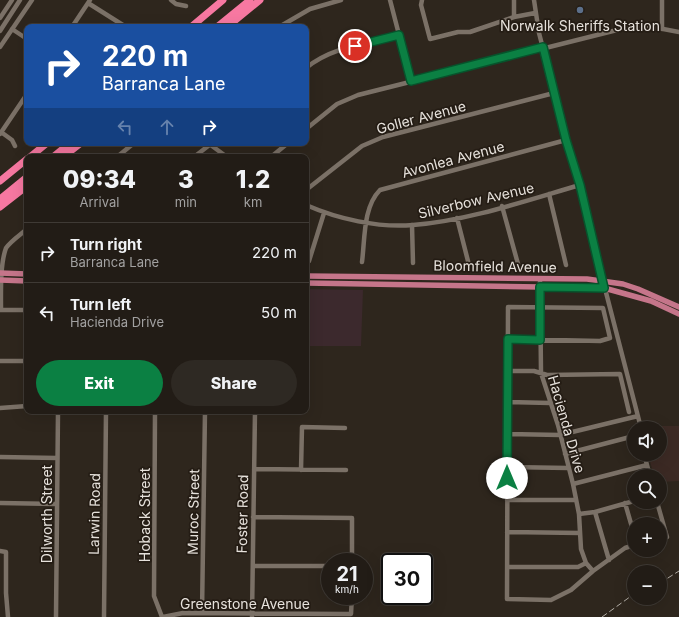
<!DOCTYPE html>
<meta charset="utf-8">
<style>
:root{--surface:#221c16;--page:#2e2923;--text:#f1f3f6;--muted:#a2a1a1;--line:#3f3a35;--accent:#0b8043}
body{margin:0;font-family:Inter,sans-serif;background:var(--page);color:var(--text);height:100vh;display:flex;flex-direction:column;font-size:15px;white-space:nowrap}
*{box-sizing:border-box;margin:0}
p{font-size:13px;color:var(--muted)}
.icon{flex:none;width:22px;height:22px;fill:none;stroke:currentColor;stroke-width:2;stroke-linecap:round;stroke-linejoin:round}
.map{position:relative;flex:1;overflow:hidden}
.details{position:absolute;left:24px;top:154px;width:285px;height:260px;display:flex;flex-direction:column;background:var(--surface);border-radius:8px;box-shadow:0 4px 16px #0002,0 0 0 1px var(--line)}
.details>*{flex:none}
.top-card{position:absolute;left:24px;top:24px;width:285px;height:122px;border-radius:8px;box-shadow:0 4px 16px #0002,0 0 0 1px var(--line);background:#1a4fa0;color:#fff;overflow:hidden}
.buttons{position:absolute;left:627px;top:421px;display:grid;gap:8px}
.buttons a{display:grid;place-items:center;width:40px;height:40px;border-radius:50%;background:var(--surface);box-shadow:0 4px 16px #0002,0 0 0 1px var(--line);font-size:20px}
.speed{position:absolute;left:321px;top:553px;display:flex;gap:8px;font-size:20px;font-weight:700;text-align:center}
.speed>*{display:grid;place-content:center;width:52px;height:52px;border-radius:50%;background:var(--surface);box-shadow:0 4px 16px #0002,0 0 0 1px var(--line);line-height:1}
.speed small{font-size:10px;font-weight:400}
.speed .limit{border:2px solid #111;border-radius:6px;background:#fff;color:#111}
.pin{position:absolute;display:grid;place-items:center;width:34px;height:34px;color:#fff;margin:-17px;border:2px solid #fff;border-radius:50%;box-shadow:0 1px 4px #0007}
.me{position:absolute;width:44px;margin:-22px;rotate:0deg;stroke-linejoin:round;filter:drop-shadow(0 0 3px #0008)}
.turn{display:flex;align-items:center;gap:14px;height:84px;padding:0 12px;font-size:18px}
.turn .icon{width:52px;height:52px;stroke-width:2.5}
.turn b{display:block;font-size:28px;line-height:34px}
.lanes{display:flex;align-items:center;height:38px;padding:0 12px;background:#0003;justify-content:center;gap:20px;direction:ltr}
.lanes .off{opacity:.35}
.eta{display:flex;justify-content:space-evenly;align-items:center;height:68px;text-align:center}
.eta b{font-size:24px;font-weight:800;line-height:28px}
.primary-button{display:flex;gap:8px;margin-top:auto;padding:8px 12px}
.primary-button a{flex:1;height:46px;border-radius:24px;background:var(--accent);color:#fff;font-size:16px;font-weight:800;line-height:46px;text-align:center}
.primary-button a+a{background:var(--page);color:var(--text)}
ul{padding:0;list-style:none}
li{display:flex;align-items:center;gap:12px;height:60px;padding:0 12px;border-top:1px solid var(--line)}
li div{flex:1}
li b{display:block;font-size:15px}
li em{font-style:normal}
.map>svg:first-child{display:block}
.industrial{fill:#3c2a24}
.medical{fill:#3c292d}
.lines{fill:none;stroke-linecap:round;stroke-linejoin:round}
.minor{stroke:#7b7167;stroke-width:4.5}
.major{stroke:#c5758a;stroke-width:5.5}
.highway{stroke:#f778a1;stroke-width:7}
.rail{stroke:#b2ada6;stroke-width:1;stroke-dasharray:6 3;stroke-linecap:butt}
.route-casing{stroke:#07532c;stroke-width:10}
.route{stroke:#0b8043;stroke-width:7}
.service-dot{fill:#5c6f8a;stroke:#241c14;stroke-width:1.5}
.labels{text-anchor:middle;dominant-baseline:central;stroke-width:3.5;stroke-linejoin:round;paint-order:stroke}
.poi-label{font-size:14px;fill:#e6e1db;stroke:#241c14}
.street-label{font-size:14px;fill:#e6e1db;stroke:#241c14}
</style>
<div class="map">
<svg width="679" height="617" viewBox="0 0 679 617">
<rect width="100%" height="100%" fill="#2e261d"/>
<path class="industrial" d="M649 426H679V481L660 482V476H654L648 454H660V428H650Z"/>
<path class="medical" d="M306 289 363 290 361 346H310V352H306Z"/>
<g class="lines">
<path class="minor" d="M171 0 176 4 186 6
M390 0 411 81
M422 0 421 5 430 39 458 32H470L514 17V0
M534 0 539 33 641 428
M88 3 126 27
M514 17 535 13
M0 18 12 0
M72 27 90 0
M279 27 310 9 341 0
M12 29 27 39
M662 29V0
M0 31 20 0
M0 47 32 0
M306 68C331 47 368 43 399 35
M306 129 337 104 358 95 625 28H658L679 32
M1 132 12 140 15 146
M0 134 27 94
M208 143 227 157
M117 157 134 143
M194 157 212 143
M271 157 288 143
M306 190 362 146 383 137 554 93
M549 194 566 265
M306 205C338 219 378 228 413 225 467 221 528 200 580 185
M502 206 518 264
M457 218 469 265
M412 225 413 263
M309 261 324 213
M362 262C365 239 363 207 380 190L566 140
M540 279 541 373 558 425 573 484 579 514 581 549 586 563 593 571
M0 310H27
M1 310C1 292 0 264 6 248 11 241 20 235 27 229
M508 339 600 341 610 338 603 308 508 307 507 599 551 600 571 590 593 571 625 548 634 545
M0 361H27
M507 371H534L547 375 620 374 629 412
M507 402 550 403
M0 408 27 406
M155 411 154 596 162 617
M507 434 560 435 638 416
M565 454 634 436
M644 454 650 476
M0 457 57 458
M507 467 568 468
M254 469 346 470
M301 470 302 427 345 428
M573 484 647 465
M507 500H576
M657 502 667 537 660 538
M0 503 57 504
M625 503 634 534
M595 512 609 560
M579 514 595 512 634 501
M253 517 352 518V562
M507 532 580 533
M0 551 6 552V593L8 617
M253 566H330
M507 567H578L586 563
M202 613 205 411
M56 617 58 411
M104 617 106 411
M163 617 183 613 351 614 352 596
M252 617 255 411"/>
<path class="major" d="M0 273 27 274
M306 276 587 279 623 284 638 289 679 307
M0 280 27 281
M306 283 604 288 651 301 679 314"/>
<path class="highway" d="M191 27 223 0
M217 27 250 0
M227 27 260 0
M30 157 47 143
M53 157 70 143
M63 157 81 143
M0 181 27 159
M0 199 27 177
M0 207 27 186"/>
<path class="rail" d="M660 583 679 571
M602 617 634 594"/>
</g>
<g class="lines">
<g class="route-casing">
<path id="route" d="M355 46 399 35 411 81 543 47 566 140 580 185 604 288 540 287V340L508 339 507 478"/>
</g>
<use href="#route" class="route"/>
</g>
<circle class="service-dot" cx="580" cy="10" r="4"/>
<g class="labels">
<g class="poi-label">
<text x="580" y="25">Norwalk Sheriffs Station</text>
</g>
<g class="street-label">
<text transform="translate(421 117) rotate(-15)">Goller Avenue</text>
<text transform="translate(453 159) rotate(-15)">Avonlea Avenue</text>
<text transform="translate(476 200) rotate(-13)">Silverbow Avenue</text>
<text transform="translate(495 266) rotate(1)">Bloomfield Avenue</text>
<text transform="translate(567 424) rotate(74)">Hacienda Drive</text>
<text transform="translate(193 512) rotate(-89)">Muroc Street</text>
<text transform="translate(46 514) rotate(-90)">Dilworth Street</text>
<text transform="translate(94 514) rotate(-89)">Larwin Road</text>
<text transform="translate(242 514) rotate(-89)">Foster Road</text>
<text transform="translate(144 515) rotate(-90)">Hoback Street</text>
<text x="245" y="603">Greenstone Avenue</text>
</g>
</g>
</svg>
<div class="buttons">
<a><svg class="icon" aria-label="sound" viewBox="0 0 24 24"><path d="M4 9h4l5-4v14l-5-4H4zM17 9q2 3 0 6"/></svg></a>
<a><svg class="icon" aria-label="search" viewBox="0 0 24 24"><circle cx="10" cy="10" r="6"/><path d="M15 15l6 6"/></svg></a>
<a>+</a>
<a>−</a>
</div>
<div class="speed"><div>21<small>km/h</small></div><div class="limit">30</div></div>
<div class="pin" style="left:355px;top:46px;background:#d93025"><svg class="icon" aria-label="arrive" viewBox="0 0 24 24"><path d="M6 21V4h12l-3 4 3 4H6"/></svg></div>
<svg class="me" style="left:507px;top:478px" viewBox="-20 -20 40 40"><circle r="19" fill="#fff"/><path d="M0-13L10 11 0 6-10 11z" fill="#0b8043"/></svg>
<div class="top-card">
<div class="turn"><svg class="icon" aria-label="right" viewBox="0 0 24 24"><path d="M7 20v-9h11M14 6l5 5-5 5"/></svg><div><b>220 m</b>Barranca Lane</div></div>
<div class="lanes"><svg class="icon off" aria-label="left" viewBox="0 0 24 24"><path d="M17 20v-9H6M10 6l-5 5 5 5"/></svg><svg class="icon off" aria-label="ahead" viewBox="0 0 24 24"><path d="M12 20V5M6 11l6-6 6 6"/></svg><svg class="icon" aria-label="right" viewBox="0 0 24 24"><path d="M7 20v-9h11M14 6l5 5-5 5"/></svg></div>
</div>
<section class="details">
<div class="eta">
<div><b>09:34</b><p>Arrival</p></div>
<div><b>3</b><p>min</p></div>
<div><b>1.2</b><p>km</p></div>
</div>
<ul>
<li><svg class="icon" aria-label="right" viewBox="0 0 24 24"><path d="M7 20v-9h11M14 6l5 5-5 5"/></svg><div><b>Turn right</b><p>Barranca Lane</p></div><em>220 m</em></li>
<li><svg class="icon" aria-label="left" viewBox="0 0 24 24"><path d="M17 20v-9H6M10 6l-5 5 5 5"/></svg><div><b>Turn left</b><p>Hacienda Drive</p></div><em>50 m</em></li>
</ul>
<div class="primary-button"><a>Exit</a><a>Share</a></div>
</section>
</div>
